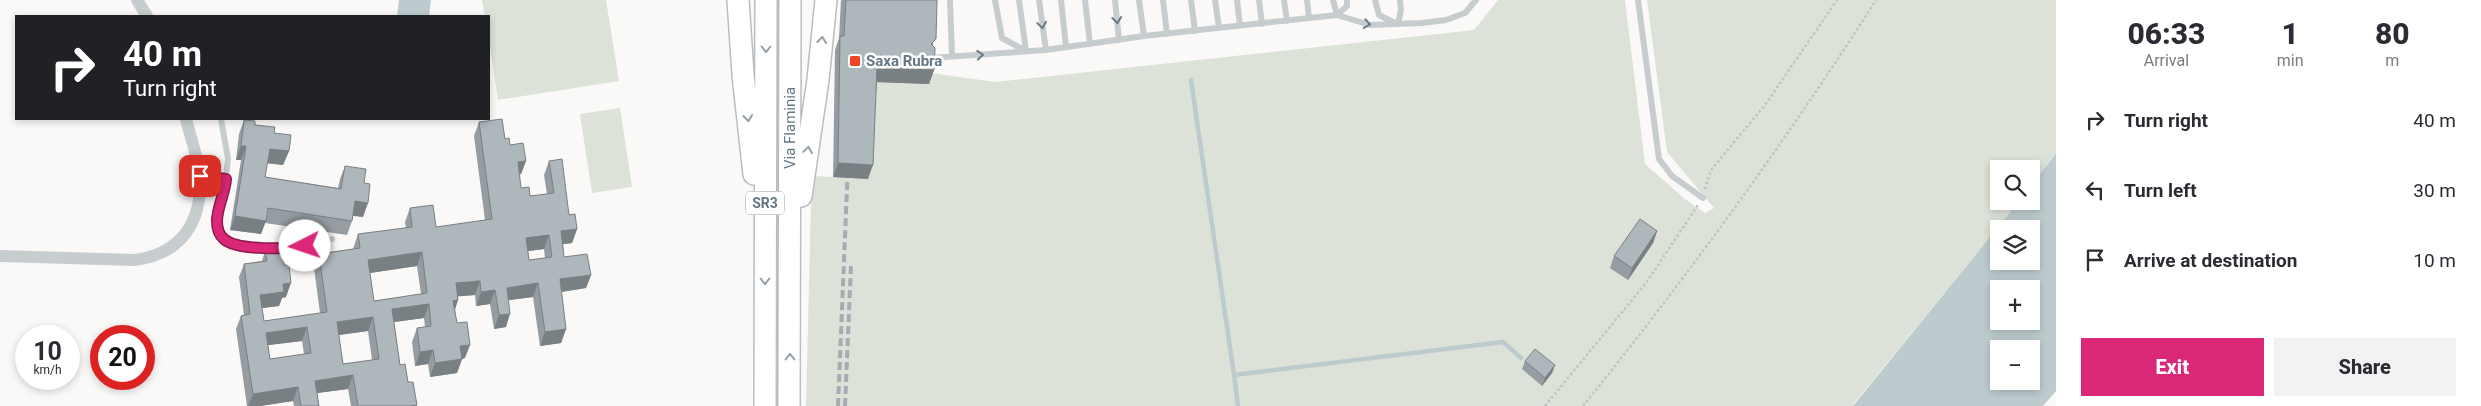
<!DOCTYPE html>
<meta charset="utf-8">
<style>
:root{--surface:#fff;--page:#f2f2f3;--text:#2b2b33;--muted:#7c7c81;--accent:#db2777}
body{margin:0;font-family:Roboto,sans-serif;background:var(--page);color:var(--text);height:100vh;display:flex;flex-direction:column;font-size:19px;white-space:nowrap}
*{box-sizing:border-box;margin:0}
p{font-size:16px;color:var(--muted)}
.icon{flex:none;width:28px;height:28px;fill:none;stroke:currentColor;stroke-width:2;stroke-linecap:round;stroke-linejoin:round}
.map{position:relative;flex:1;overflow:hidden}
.drawer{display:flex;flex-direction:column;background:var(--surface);width:425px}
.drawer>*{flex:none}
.hud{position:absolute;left:15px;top:15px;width:475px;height:105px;border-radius:0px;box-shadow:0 2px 8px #0003;background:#202124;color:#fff;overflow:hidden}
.controls{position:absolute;left:1990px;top:160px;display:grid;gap:10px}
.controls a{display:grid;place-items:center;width:50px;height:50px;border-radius:0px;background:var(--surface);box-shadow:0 2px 8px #0003;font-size:25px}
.speed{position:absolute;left:15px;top:325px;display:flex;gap:10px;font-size:25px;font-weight:700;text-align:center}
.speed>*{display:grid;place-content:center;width:65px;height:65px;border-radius:50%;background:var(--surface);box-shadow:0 2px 8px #0003;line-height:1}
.speed small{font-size:12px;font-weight:400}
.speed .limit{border:8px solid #d22;background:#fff;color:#111}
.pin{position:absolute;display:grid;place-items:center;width:42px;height:42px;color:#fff;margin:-21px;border-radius:10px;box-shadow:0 2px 8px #0006}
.me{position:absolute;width:55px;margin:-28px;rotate:266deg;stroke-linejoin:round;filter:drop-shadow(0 0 4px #0008)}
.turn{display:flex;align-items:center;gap:18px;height:105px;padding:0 25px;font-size:22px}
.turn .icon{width:65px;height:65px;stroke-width:2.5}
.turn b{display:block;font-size:35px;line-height:42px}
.eta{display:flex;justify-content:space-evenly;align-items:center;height:85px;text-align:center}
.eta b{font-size:30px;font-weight:800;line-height:35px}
.primary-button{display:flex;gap:10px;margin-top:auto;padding:10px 25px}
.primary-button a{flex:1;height:58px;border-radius:0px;background:var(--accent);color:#fff;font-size:20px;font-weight:800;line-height:58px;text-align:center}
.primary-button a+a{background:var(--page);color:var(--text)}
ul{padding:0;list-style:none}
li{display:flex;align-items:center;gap:15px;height:70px;padding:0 25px}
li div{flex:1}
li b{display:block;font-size:19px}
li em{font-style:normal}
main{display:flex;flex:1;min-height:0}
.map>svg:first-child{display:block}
.green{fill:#dce2d8}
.water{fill:#bdcbce;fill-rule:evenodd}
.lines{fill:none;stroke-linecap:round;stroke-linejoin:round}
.stream{stroke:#bdcbce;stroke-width:4.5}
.trunk-casing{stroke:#b9bec0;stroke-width:24}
.path{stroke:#c0c3c5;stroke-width:2.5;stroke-dasharray:2.5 2.5;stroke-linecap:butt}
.service{stroke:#c7cccf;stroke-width:6}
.minor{stroke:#c7cccf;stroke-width:12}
.trunk{stroke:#fff;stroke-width:21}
.rail{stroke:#a5adb2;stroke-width:4;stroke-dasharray:8 4;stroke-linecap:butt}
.wall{fill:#959da2;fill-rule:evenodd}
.shaded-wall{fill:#798084}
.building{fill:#adb7bc;stroke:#798084;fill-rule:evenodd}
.oneway{stroke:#687b88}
.oneway2{stroke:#92a0a9}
.route-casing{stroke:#8e194d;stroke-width:12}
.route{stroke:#db2777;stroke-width:9}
.poi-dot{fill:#ee4623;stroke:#fff;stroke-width:2}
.labels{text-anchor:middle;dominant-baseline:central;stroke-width:5;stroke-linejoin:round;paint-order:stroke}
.shield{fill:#fff;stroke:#92a0a9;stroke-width:1}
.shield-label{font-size:14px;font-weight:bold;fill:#637784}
.poi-label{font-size:15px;font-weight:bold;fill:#637784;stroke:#fff;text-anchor:start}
.street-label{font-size:15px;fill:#637784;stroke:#fff}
</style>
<main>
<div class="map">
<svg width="2056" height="406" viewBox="0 0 2056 406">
<rect width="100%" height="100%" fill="#faf9f7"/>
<path class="green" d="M482 0H606L619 81 498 100 489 40V16H485Z
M1498 0H1625L1645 164 1685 199 1705 213 1714 208 1667 152 1647 0H2056V152L2031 186V169H1999V201H2019L1852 406H806L811 204 815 176 867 179 872 82 929 84 930 73 996 82 1474 30Z
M620 108 632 187 592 193 580 114Z"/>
<path class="water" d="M399 0H431L429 16H397Z
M2056 153V391L2043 406H1853L2019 201H2031V186ZM1999 229H2031V261H1999ZM1999 289H2031V321H1999ZM1999 349H2031V381H1999Z"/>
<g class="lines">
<path class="stream" d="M1191 80 1234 375 1503 342 1521 358
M1234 375 1238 406"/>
<g class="trunk-casing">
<path id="trunk" d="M738 0 743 75 754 174
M801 196 818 80 826 0
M765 406 766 0
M789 406 790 0"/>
</g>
<path class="path" d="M1705 189 1711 170 1765 105 1837 0
M1545 406 1646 283 1698 205
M1583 406C1688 276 1786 141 1876 0"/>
<path class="service" d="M950 0 952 56
M995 0 1002 38 1024 50
M1019 0 1026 51
M1039 0 1046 50
M1061 0 1066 47
M1085 0 1090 44
M1115 0 1119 40
M1139 0 1144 36
M1163 0 1167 34
M1191 0 1195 31
M1215 0 1219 28
M1237 0 1240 26
M1259 0 1262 24
M1284 0 1287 21
M1307 0 1309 18
M1333 0 1337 15
M1375 0 1379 15 1397 24
M1638 0 1659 159 1672 176 1703 198
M1337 15 1347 6V0
M1398 24 1401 10 1400 0
M931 58 1046 50 1144 36 1337 15 1370 25 1422 23 1446 20 1465 13 1476 0
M221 119 228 159 224 196 217 220 223 239C246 256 306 247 332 239
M199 176 226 179"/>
<path class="minor" d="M137 0 147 16
M0 256 135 260C175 255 199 229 200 187 201 165 191 140 186 119"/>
<use href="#trunk" class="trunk"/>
<path class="rail" d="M838 406 848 164
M845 406 851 265"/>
</g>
<path class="wall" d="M841 0H937L933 46 934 70 929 84 877 82 868 179 833 177 835 50 839 38Z
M244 120 274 133 289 151 283 165 267 163 265 177 338 188 340 179 345 166 364 183 363 217 353 216 352 221 347 235 265 223 261 234 230 230 241 160H236L239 134Z
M479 122 505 139 526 161 521 174 519 175 521 188 530 196 547 194 544 175 549 161 569 215 577 229 572 243 563 244 564 257 591 275 586 288 561 292 566 329 561 343 540 346 533 297 509 300 506 327 494 329 490 304 476 306 475 295 457 296 458 300 455 310 457 323 465 358 462 359 457 373 430 377 428 364 415 366 412 342 417 328 425 327 424 318 394 322 400 365 408 382 417 405 416 406H351L348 389 317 393 319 406H294L293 401 260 406H247L236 329 241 316 244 315 239 277 244 264 262 261 265 251 286 297 282 298 279 306 262 308 264 321 320 313 314 268 319 254 353 249 358 234 406 228 405 222 410 208 436 227 485 220 474 136ZM544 249 545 258 529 260 528 251ZM417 266 421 294 374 301 370 273ZM368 331 372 360 343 364 338 335ZM302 341 304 354 270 359 268 345Z
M1657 231 1653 243 1628 280 1610 268 1614 256Z
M1525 361 1555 365 1552 373 1542 386 1522 369Z"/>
<path class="shaded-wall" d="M877 68 934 70 929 84 872 82Z
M241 146H246L241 160H236Z
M270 149 289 151 283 165 265 163Z
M526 161 521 174 513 175 518 162Z
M838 163 873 165 868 179 833 177Z
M355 201 368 203 363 217 350 215Z
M235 216 266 221 261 234 230 230Z
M577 229 572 243 556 245 561 231Z
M1657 231 1653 243 1628 280 1632 268Z
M549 235 544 249 521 252 526 238Z
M422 252 417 266 363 274 368 260Z
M591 275 586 288 555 293 560 279Z
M480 281 475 295 451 297 456 283Z
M291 283 286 297 282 298 279 306 255 309 260 295 283 284Z
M538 283 533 297 502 301 507 288Z
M495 290 490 304 476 306 481 292Z
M458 300 453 314V301Z
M429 304 424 318 387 323 392 309Z
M510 314 506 327 494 329 499 315Z
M373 317 368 331 332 336 337 322Z
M307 327 302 341 261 346 266 333Z
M566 329 561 343 540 346 545 332Z
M470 345 465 358 455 360 460 346Z
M433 350 428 364 415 366 420 352Z
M462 359 457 373 430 377 435 363Z
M1555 365 1552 373 1542 386 1545 378Z
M353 375 348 389 310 394 315 381Z
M298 387 293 401 260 406H248L253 394Z"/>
<path class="building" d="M846 0H937L936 39 931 44 935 48 934 70 877 68 873 165 838 163 840 36H844Z
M502 119 505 139 509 138 510 145 523 143 526 161 518 162 521 188 529 187 530 196 554 193 549 161 562 159 569 215 575 214 577 229 561 231 564 257 587 254 591 275 560 279 566 329 545 332 538 283 507 288 510 314 499 315 495 290 481 292 480 281 456 283 458 300 453 301 457 323 467 322 470 345 460 346 462 359 435 363 433 350 420 352 417 328 431 326 429 304 392 309 400 365 405 364 408 382H413L417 405 410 406H358L353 375 315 381 319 406H301L298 387 253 394 241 316 250 314 244 264 267 261 265 251 283 250 284 265H289L291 283 283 284 284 292 260 295 264 321 327 312 319 254 360 248 358 234 412 227 410 208 433 205 436 227 492 219 479 122ZM549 235 552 257 529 260 526 238ZM422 252 427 293 374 301 368 260ZM373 317 379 359 343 364 337 322ZM307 327 311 353 270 359 266 333Z
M244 120 255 121V125L275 127 274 133 291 135 289 151 270 149 265 177 341 189 345 166 366 169 364 183 370 184 368 203 355 201 352 221 268 208 266 221 235 216 246 146H241Z
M1640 219 1657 231 1632 268 1614 256Z
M1535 349 1555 365 1545 378 1525 361Z"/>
<defs><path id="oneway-chevron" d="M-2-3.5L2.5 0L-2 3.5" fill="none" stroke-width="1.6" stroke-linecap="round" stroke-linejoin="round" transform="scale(1.25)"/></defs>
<g class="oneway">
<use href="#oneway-chevron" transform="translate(1117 20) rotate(84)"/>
<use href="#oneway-chevron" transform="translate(1367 24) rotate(9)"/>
<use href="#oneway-chevron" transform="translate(1042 25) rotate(82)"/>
<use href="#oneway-chevron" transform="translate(980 55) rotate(-4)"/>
</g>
<g class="oneway2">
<use href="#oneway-chevron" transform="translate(822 40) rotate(-84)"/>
<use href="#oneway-chevron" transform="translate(766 49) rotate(90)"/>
<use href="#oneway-chevron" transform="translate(748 118) rotate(84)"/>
<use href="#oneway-chevron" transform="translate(808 150) rotate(-82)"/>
<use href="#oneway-chevron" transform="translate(765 281) rotate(90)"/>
<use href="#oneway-chevron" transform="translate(790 357) rotate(-90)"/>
</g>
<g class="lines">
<g class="route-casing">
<path id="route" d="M200 176 226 179C225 193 217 208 217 221 217 228 219 235 224 239 237 251 288 249 305 246"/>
</g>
<use href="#route" class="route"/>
</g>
<rect class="poi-dot" x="849" y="55" width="12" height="12" rx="2.5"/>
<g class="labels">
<rect class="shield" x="746" y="191.5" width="38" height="23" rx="4"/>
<g class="shield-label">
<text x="765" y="203">SR3</text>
</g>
<g class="poi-label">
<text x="866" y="61">Saxa Rubra</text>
</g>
<g class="street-label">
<text transform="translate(790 128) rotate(-90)">Via Flaminia</text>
</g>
</g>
</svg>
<div class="controls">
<a><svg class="icon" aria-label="search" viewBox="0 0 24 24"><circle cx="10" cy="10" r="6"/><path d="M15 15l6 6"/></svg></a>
<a><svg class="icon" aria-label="layers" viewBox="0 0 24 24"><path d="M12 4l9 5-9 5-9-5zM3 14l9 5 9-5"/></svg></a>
<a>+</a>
<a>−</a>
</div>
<div class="speed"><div>10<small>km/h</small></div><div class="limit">20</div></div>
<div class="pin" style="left:200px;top:176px;background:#d93025"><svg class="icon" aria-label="arrive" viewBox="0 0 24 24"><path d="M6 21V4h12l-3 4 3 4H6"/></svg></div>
<svg class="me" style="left:305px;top:246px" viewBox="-20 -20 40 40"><circle r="19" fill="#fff"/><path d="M0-13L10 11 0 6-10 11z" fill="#db2777"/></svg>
<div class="hud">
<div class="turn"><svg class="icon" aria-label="right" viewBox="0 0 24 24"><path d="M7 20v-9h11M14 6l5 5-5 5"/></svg><div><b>40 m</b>Turn right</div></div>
</div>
</div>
<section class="drawer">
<div class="eta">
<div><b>06:33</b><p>Arrival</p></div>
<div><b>1</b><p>min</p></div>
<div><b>80</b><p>m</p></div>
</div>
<ul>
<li><svg class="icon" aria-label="right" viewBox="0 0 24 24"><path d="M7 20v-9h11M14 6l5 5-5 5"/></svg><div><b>Turn right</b></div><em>40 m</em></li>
<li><svg class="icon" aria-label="left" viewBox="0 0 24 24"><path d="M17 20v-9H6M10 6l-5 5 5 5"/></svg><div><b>Turn left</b></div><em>30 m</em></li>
<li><svg class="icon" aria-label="arrive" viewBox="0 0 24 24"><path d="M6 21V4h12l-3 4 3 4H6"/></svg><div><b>Arrive at destination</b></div><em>10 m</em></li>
</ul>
<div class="primary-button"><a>Exit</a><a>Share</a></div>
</section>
</main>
